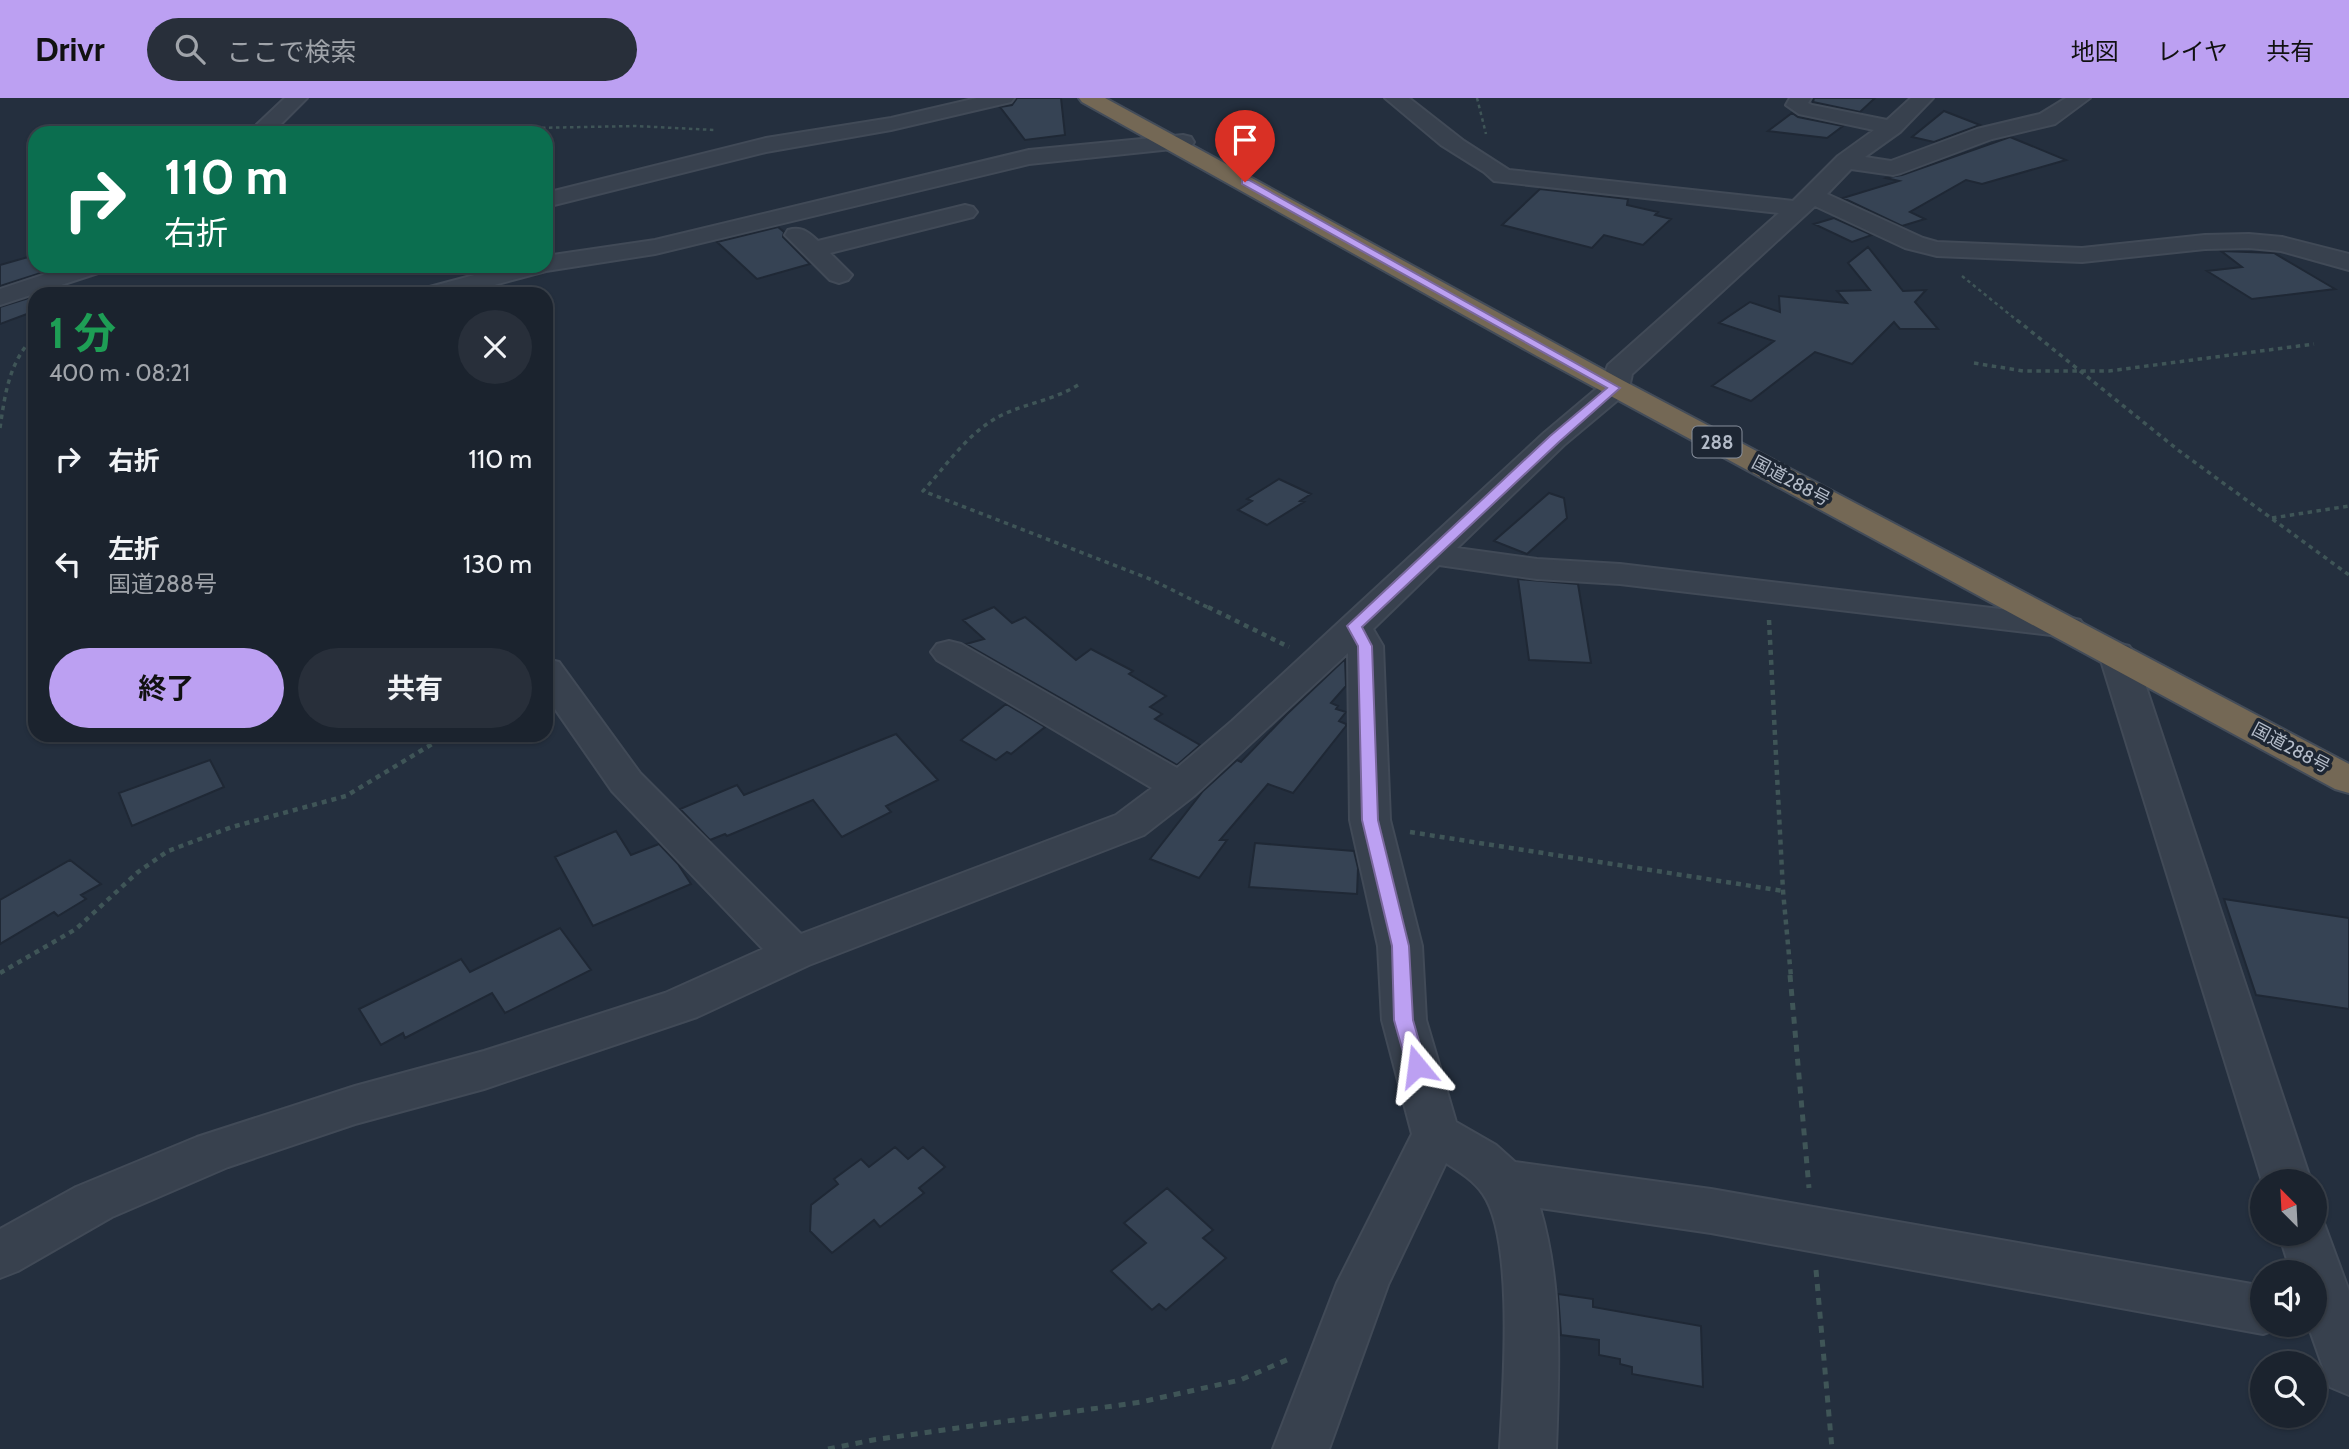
<!DOCTYPE html>
<html lang="ja">
<meta charset="utf-8">
<style>
:root{--surface:#1b232e;--page:#282f3a;--text:#f1f3f6;--muted:#a0a4aa;--line:#39404a;--accent:#bca0f2}
body{margin:0;font-family:Cabin,"Noto Sans JP",sans-serif;background:var(--page);color:var(--text);height:100vh;display:flex;flex-direction:column;font-size:26px;white-space:nowrap}
*{box-sizing:border-box;margin:0}
p{font-size:23px;color:var(--muted)}
.icon{flex:none;width:38px;height:38px;fill:none;stroke:currentColor;stroke-width:2;stroke-linecap:round;stroke-linejoin:round}
.map{position:relative;flex:1;overflow:hidden}
.sheet{position:absolute;left:28px;top:189px;width:525px;height:455px;display:flex;flex-direction:column;background:var(--surface);border-radius:21px;box-shadow:0 2px 5px #0004,0 0 0 2px var(--line)}
.sheet>*{flex:none}
.guide{position:absolute;left:28px;top:28px;width:525px;height:147px;border-radius:21px;box-shadow:0 2px 5px #0004,0 0 0 2px var(--line);background:#0b6e4f;color:#fff;overflow:hidden}
.needle{width:46px;rotate:336deg}
.controls{position:absolute;left:2250px;top:1071px;display:grid;gap:14px}
.controls a{display:grid;place-items:center;width:77px;height:77px;border-radius:50%;background:var(--surface);box-shadow:0 2px 5px #0004,0 0 0 2px var(--line);font-size:35px}
.pin{position:absolute;display:grid;place-items:center;width:60px;height:60px;color:#fff;margin:-72px -30px;border-radius:50% 50% 50% 0;rotate:-45deg;box-shadow:0 0 7px #0007}
.pin .icon{rotate:45deg}
.me{position:absolute;width:77px;margin:-38px;rotate:344deg;stroke-linejoin:round;filter:drop-shadow(0 0 5px #0008)}
.turn{display:flex;align-items:center;gap:24px;height:147px;padding:0 21px;font-size:32px}
.turn .icon{width:91px;height:91px;stroke-width:2.5}
.turn b{display:block;font-size:49px;line-height:60px}
.round{display:grid;place-items:center;flex:none;width:74px;height:74px;border-radius:37px;background:var(--page)}
.summary{display:flex;align-items:center;justify-content:space-between;height:119px;padding:0 21px}
h1{font-size:42px;font-weight:700;line-height:52px;color:#1e9e55}
.action{display:flex;gap:14px;margin-top:auto;padding:14px 21px}
.action a{flex:1;height:80px;border-radius:42px;background:var(--accent);color:#111;font-size:28px;font-weight:700;line-height:80px;text-align:center}
.action a+a{background:var(--page);color:var(--text)}
ul{padding:0;list-style:none}
li{display:flex;align-items:center;gap:21px;height:105px;padding:0 21px}
li div{flex:1}
li b{display:block;font-size:26px}
li em{font-style:normal}
header{display:flex;align-items:center;gap:42px;box-sizing:border-box;height:98px;padding:0 35px;background:var(--accent);color:#111}
header strong{font-size:33px}
nav{display:flex;gap:38px;margin-inline-start:auto;font-size:24px}
.search{width:490px;height:63px;background:var(--page);display:flex;align-items:center;gap:18px;box-sizing:border-box;padding:0 24px;border-radius:38px;color:var(--muted);font-size:26px}
.map>svg:first-child{display:block}
.building{fill:#364354;stroke:#1f2835;stroke-width:2}
.lines{fill:none;stroke-linecap:round;stroke-linejoin:round}
.street-casing{stroke:#414a57;stroke-width:4}
.highway-casing{stroke:#434c59;stroke-width:4}
.path-far3{stroke:#3f5557;stroke-width:2.5;stroke-dasharray:3.5 3.5;stroke-linecap:butt}
.path-far2{stroke:#3f5557;stroke-width:3.5;stroke-dasharray:4.5 4.5;stroke-linecap:butt}
.path-far1{stroke:#3f5557;stroke-width:4.5;stroke-dasharray:5 5;stroke-linecap:butt}
.path{stroke:#3f5557;stroke-width:5;stroke-dasharray:7 7;stroke-linecap:butt}
.street{fill:#38414e;fill-rule:evenodd}
.highway{fill:#746855;fill-rule:evenodd}
.route{fill:#bca0f2;stroke:#7a689d;stroke-width:2}
.labels{text-anchor:middle;dominant-baseline:central;stroke-width:7;stroke-linejoin:round;paint-order:stroke}
.far-street-label{font-size:18px;fill:#b4bcc9;stroke:#1d2633}
.shield{fill:#1d2633;stroke:#878f9c;stroke-width:2}
.shield-label{font-size:19px;font-weight:bold;fill:#b4bcc9}
</style>
<header>
<strong>Drivr</strong>
<div class="search"><svg class="icon" aria-label="search" viewBox="0 0 24 24"><circle cx="10" cy="10" r="6"/><path d="M15 15l6 6"/></svg>ここで検索</div>
<nav><a>地図</a><a>レイヤ</a><a>共有</a></nav>
</header>
<div class="map">
<svg width="2349" height="1351" viewBox="0 0 2349 1351">
<rect width="100%" height="100%" fill="#242f3e"/>
<path class="building" d="M1017 0H1061L1065 37 1025 42 1000 9 1012 7Z
M1814 0H1875L1860 14 1813 4Z
M1944 13 1980 27 1934 44 1912 39Z
M1792 15 1798 19 1843 28 1827 40 1768 33Z
M2010 39 2066 62 1982 86 1966 82 1910 114 1925 121 1902 128 1843 100 1899 83 1886 80 1889 79 1902 77Z
M1540 91 1628 101 1627 107 1658 114 1655 117 1671 121 1643 147 1604 137 1592 150 1502 127Z
M1834 120 1872 137 1852 144 1814 126Z
M778 129 784 134 783 139 810 166 757 181 717 144Z
M1868 149 1903 193 1926 192 1915 204 1938 231H1900L1894 224 1852 266 1815 254 1751 303 1712 288 1774 243 1719 225 1750 204 1780 214 1779 198 1847 205 1837 193 1870 192 1848 165Z
M2221 153 2274 155 2335 191 2252 201 2207 173 2242 169Z
M35 157V168H44L47 173 0 188V167Z
M35 198V213L0 226V209Z
M1279 381 1311 396 1300 403 1304 404 1267 427 1238 412 1252 403 1247 401Z
M1549 395 1564 400 1567 420 1527 456 1494 443Z
M1518 481 1578 486 1591 565 1529 562Z
M994 509 1012 525 1025 519 1076 562 1091 551 1133 573 1129 576 1166 598 1150 609 1162 616 1155 621 1200 647 1177 667 966 546 984 541 963 522Z
M1345 561 1346 588 1331 605 1338 608 1336 611 1346 614 1339 623 1346 626V628L1293 695 1268 686 1220 742H1227L1199 780 1150 761 1203 693 1237 662 1241 664 1287 616Z
M1006 606 1045 629 1011 656 1007 654 996 662 961 642Z
M896 636 938 682 886 708 891 714 842 739 813 702 727 738 725 736 710 742 680 711 737 687 744 697Z
M210 662 224 689 132 728 119 695Z
M616 733 631 757 659 746 678 766 691 786 593 828 555 759Z
M1255 745 1354 753 1358 770 1357 796 1249 789Z
M70 762 101 786 81 797 86 801 58 818 54 814 0 846V802Z
M2224 801 2349 820V911L2256 897Z
M560 830 591 872 505 915 492 895 405 940 403 935 381 947 359 911 461 861 470 874Z
M895 1049 908 1061 923 1049 945 1069 919 1090 924 1095 880 1129 874 1122 832 1155 810 1133 811 1107 838 1086 834 1081 861 1061 869 1069Z
M1167 1090 1213 1132 1203 1140 1226 1160 1166 1212 1159 1206 1152 1212 1111 1173 1146 1145 1124 1125Z
M1558 1196 1593 1201V1209L1701 1228 1703 1289 1632 1276V1269L1620 1266V1261L1599 1257V1242L1561 1237Z"/>
<g class="lines">
<g class="street-casing">
<path id="street" d="M285 0H307L272 35H248Z
M977 0H1014L1011 4 891 32 766 54 546 109V95L766 40 891 20Z
M1385 0H1409L1464 43 1509 72 1793 103 1838 58 1874 32 1799 16 1786 7 1790 0H1811L1808 5 1812 7 1887 22 1911 0H1933L1900 34 1865 59 1891 63 1977 31 2040 16 2066 0H2090L2055 26 1992 41 1901 75 1893 77 1851 71 1827 96 1923 140 1937 144 2082 150 2205 137 2249 136 2282 139 2349 156V172L2281 153 2249 150 2205 151 2082 164 1937 158 1905 150 1815 108 1632 276 1629 290 1625 296 1564 347 1457 450 1537 461 1620 466 2068 519 2080 522 2085 529 2080 536 2068 539 1620 486 1537 481 1439 467 1373 531 1383 548 1390 722 1422 848 1426 922 1456 1024 1496 1047 1515 1064 1711 1091 2263 1188V1227H2283L2282 1229 2263 1236 1711 1135 1540 1110C1563 1188 1559 1270 1556 1351H1500C1503 1293 1515 1142 1483 1096 1474 1083 1460 1074 1446 1065L1388 1187 1329 1351H1273L1337 1185 1412 1036 1382 922 1378 848 1350 722 1348 555 1194 698 1144 737 809 867 697 919 484 991 355 1026 228 1069 112 1119 18 1173 0 1180V1131L76 1089 197 1039 355 988 484 953 665 895 763 851 612 693 546 598V561L559 564 640 675 801 836 1116 717 1152 690 937 562 931 554 937 546 949 543 961 546 1177 670 1232 623 1544 335 1601 287 1608 267 1779 115 1494 83 1484 74 1441 47Z
M1183 37 1191 39 1194 44 1191 49 1029 66 655 156 546 173 461 196H418L422 191 508 168H546V158L655 142 1029 52Z
M965 107 973 109 977 114 973 119 830 155 852 177 848 182 839 185 830 182 785 137 788 132C802 128 808 134 818 143Z
M70 168H108L104 173 0 207V191Z
M2117 545 2129 548 2135 556 2311 1083H2262L2099 556 2105 548Z
M2315 1118 2322 1120 2349 1193V1297L2330 1289 2308 1227H2315V1174H2291L2279 1136H2315Z"/>
</g>
<g class="highway-casing">
<path id="highway" d="M1079 0H1105L1622 282 2349 666V695L2335 691 1537 258 1082 4Z"/>
</g>
<path class="path-far3" d="M1477 0 1486 36
M304 28 481 31 636 28 714 32
M1962 178 2019 224"/>
<path class="path-far2" d="M2017 222 2178 352 2349 477
M1974 265 2023 273H2109L2314 246
M1078 287C1054 302 1027 305 1002 317 969 333 947 367 923 393L1150 481 1211 511
M0 330C5 296 9 263 35 238
M2272 420 2349 408"/>
<path class="path-far1" d="M1208 509 1289 549
M1769 522 1783 793 1791 879
M1410 734 1783 793
M0 875 76 831 138 774 168 753 232 729 346 698 447 637"/>
<path class="path" d="M1790 877 1809 1090
M1816 1172 1832 1351
M828 1351 873 1342 1141 1304 1240 1282 1289 1261"/>
<use href="#street" class="street"/>
<use href="#highway" class="highway"/>
</g>
<path class="route" d="M1242 82H1249L1620 290 1559 344 1362 529 1372 548 1378 722 1409 848 1413 922 1426 968 1423 973 1417 975 1410 973 1407 968 1394 922 1392 848 1362 722 1358 548 1347 528 1550 338 1607 290 1242 86Z"/>
<g class="labels">
<g class="far-street-label">
<text transform="translate(1791 383) rotate(28)">国道288号</text>
<text transform="translate(2291 650) rotate(28)">国道288号</text>
</g>
<rect class="shield" x="1692.5" y="328.5" width="49" height="31" rx="5"/>
<g class="shield-label">
<text x="1717" y="344">288</text>
</g>
</g>
</svg>
<div class="controls">
<a><svg class="needle" viewBox="-14 -14 28 28"><path d="M0-13l5 13h-10z" fill="#e53935"/><path d="M0 13l5-13h-10z" fill="#a0a4aa"/></svg></a>
<a><svg class="icon" aria-label="sound" viewBox="0 0 24 24"><path d="M4 9h4l5-4v14l-5-4H4zM17 9q2 3 0 6"/></svg></a>
<a><svg class="icon" aria-label="search" viewBox="0 0 24 24"><circle cx="10" cy="10" r="6"/><path d="M15 15l6 6"/></svg></a>
</div>
<div class="pin" style="left:1245px;top:84px;background:#d93025"><svg class="icon" aria-label="arrive" viewBox="0 0 24 24"><path d="M6 21V4h12l-3 4 3 4H6"/></svg></div>
<svg class="me" style="left:1417px;top:968px" viewBox="-20 -20 40 40"><path d="M0-17L14 15 0 8-14 15z" fill="#bca0f2" stroke="#fff" stroke-width="4"/></svg>
<div class="guide">
<div class="turn"><svg class="icon" aria-label="right" viewBox="0 0 24 24"><path d="M7 20v-9h11M14 6l5 5-5 5"/></svg><div><b>110 m</b>右折</div></div>
</div>
<section class="sheet">
<div class="summary"><div><h1>1 分</h1><p>400 m · 08:21</p></div><a class="round"><svg class="icon" aria-label="close" viewBox="0 0 24 24"><path d="M6 6l12 12M18 6L6 18"/></svg></a></div>
<ul>
<li><svg class="icon" aria-label="right" viewBox="0 0 24 24"><path d="M7 20v-9h11M14 6l5 5-5 5"/></svg><div><b>右折</b></div><em>110 m</em></li>
<li><svg class="icon" aria-label="left" viewBox="0 0 24 24"><path d="M17 20v-9H6M10 6l-5 5 5 5"/></svg><div><b>左折</b><p>国道288号</p></div><em>130 m</em></li>
</ul>
<div class="action"><a>終了</a><a>共有</a></div>
</section>
</div>
